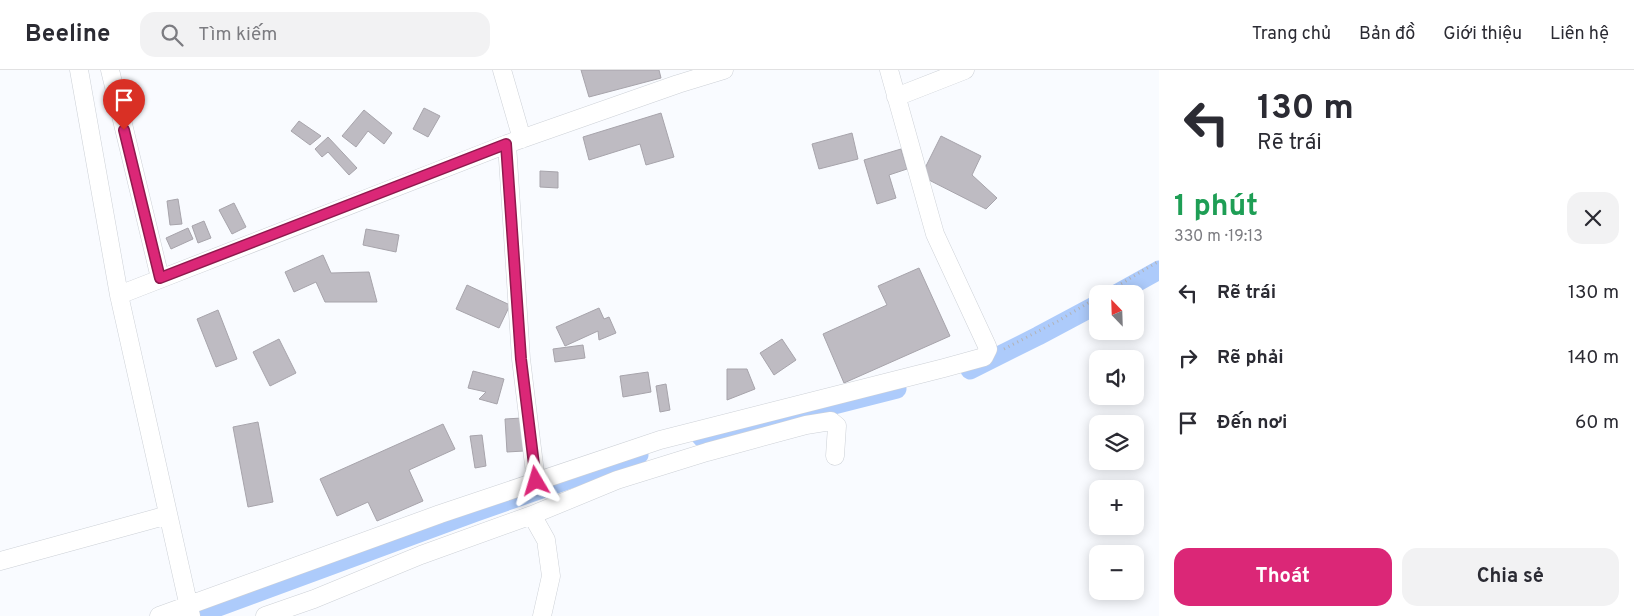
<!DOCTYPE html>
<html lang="vi">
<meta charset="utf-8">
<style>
:root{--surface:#fff;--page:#f2f2f3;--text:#2b2b33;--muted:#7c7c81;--line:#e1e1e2;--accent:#db2777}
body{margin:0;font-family:Overpass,sans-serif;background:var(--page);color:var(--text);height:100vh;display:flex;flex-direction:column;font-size:19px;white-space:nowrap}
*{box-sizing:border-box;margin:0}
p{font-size:16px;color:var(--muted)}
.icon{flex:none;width:28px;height:28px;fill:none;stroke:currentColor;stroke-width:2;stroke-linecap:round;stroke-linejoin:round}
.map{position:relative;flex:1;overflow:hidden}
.sheet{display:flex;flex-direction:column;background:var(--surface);width:475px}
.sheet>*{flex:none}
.banner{background:#fff;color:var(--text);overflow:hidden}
.needle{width:32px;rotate:337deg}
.fabs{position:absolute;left:1089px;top:215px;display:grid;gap:10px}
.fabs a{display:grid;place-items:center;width:55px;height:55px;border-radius:10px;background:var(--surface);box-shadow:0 2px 12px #0003;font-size:25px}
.pin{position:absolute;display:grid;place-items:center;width:42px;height:42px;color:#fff;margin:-51px -21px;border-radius:50% 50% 50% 0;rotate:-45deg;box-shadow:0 0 5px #0007}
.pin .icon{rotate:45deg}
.me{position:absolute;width:55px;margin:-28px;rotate:353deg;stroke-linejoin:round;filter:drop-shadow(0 0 4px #0008)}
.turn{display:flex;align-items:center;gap:18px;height:105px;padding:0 15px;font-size:22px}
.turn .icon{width:65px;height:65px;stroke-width:2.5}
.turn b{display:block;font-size:35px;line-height:42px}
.round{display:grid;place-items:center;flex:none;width:52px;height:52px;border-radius:15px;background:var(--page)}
.summary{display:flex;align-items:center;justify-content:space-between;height:85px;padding:0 15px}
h1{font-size:30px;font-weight:700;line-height:38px;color:#1e9e55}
.cta{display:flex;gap:10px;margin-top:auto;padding:10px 15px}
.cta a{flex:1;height:58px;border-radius:15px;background:var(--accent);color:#fff;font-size:20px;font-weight:700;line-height:58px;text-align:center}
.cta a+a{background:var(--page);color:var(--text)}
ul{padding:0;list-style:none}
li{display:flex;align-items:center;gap:15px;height:65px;padding:0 15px}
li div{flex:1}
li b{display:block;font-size:19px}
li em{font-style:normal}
header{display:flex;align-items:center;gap:30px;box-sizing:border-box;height:70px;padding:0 25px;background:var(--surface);border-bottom:1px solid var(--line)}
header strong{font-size:24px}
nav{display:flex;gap:28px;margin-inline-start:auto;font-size:18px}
.search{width:350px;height:45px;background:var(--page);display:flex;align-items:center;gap:12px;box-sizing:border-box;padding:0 18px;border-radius:15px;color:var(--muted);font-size:19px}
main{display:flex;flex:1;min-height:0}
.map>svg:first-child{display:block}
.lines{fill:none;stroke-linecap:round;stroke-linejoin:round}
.canal{stroke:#adcbfb;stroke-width:19}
.building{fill:#bebbc2;stroke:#a7a4ab}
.minor-casing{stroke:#cdd1d7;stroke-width:19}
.path{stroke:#b2b3b7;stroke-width:3;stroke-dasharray:1 4;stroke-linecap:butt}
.minor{stroke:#fff;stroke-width:18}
.route-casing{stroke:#8e194d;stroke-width:12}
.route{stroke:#db2777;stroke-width:9}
</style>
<header>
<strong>Beeline</strong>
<div class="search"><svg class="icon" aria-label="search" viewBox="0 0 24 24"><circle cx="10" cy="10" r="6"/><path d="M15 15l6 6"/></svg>Tìm kiếm</div>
<nav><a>Trang chủ</a><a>Bản đồ</a><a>Giới thiệu</a><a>Liên hệ</a></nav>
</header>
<main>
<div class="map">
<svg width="1159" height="546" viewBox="0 0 1159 546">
<rect width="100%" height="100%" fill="#f9fbff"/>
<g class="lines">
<path class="canal" d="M1116 224 1159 200
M970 300 1038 266 1098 234
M701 367 731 361 897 319
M194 546 476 442 639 385"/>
</g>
<path class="building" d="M581 0H659L661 8 589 27Z
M424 38 440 46 428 67 413 59Z
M364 40 392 63 384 74 368 61 356 77 342 66Z
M661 43 674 87 646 95 640 74 589 90 583 67Z
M299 51 321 66 310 75 291 61Z
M852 63 858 89 819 99 812 74Z
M941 66 981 86 972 105 997 128 986 139 921 106Z
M328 67 357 98 349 105 328 82 322 87 315 79Z
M901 79 907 99 889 105 896 128 877 134 864 90Z
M540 101 558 102V118L540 117Z
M178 129 182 154 170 155 167 131Z
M234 133 246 157 232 164 219 140Z
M204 151 211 168 198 173 192 156Z
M188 158 193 169 171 179 166 168Z
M366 159 399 165 396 182 363 175Z
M323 185 331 203 369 202 377 232H325L316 212 294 222 285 202Z
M919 198 950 266 844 313 823 264 887 235 878 216Z
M467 215 510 235 499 258 456 239Z
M599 238 604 249 609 247 616 263 599 270 598 261 565 276 556 257Z
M218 240 237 289 216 297 197 249Z
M279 269 296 303 270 316 253 282Z
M782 269 796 290 774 305 760 283Z
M583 275 585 288 555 292 553 279Z
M727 299H747L755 319 727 330Z
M473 301 504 309 497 334 479 329 486 322 468 318Z
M648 302 651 322 623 327 620 306Z
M666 314 670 340 660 342 656 316Z
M522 348 524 381 507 382 505 349Z
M258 352 273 432 248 437 233 357Z
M443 354 455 379 409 400 423 431 377 451 368 432 337 446 320 409Z
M482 365 486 396 475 398 470 366Z"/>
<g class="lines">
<g class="minor-casing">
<path id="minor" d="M79 0 119 225 191 546
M110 0 160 208
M502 0 522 69
M896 27 965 0
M507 74 521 289 536 411
M119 225 507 74 678 14 724 0
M532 445 546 470 551 506 542 546
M0 491 168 445
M159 546 440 444 660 370 944 298 984 287 988 279 987 276 935 164 889 0
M265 546 314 529 421 485 532 445 617 410 707 382 806 355 831 351 837 356 835 386"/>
</g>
<path class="path" d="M1104 224 1159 191
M1004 279 1058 251 1098 227"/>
<use href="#minor" class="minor"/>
</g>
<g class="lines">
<g class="route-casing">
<path id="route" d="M124 60 160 208 506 74 521 289 536 411"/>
</g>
<use href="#route" class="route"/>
</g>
</svg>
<div class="fabs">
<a><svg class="needle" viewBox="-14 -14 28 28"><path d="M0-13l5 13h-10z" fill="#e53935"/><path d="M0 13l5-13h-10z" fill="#7c7c81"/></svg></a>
<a><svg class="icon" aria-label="sound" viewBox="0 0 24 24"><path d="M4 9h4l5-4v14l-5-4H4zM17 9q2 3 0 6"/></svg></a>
<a><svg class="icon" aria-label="layers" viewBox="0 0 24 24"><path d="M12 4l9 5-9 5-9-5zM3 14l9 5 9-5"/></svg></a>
<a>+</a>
<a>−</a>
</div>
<div class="pin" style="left:124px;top:60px;background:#d93025"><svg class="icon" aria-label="arrive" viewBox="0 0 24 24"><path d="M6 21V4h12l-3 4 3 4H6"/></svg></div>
<svg class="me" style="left:536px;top:411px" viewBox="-20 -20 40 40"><path d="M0-17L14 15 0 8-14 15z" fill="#db2777" stroke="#fff" stroke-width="4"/></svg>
</div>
<section class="sheet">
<div class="banner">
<div class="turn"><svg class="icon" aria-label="left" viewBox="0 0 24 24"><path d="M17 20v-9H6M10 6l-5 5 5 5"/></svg><div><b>130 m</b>Rẽ trái</div></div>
</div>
<div class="summary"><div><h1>1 phút</h1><p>330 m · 19:13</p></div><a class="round"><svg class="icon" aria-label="close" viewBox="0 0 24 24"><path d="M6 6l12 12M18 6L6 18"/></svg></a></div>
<ul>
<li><svg class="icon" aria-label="left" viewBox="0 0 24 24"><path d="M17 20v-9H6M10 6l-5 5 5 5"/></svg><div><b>Rẽ trái</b></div><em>130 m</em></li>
<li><svg class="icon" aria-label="right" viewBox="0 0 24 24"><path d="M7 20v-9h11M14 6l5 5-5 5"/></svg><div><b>Rẽ phải</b></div><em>140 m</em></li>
<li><svg class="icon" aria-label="arrive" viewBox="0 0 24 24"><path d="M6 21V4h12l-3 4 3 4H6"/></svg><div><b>Đến nơi</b></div><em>60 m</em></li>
</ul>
<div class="cta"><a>Thoát</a><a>Chia sẻ</a></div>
</section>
</main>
